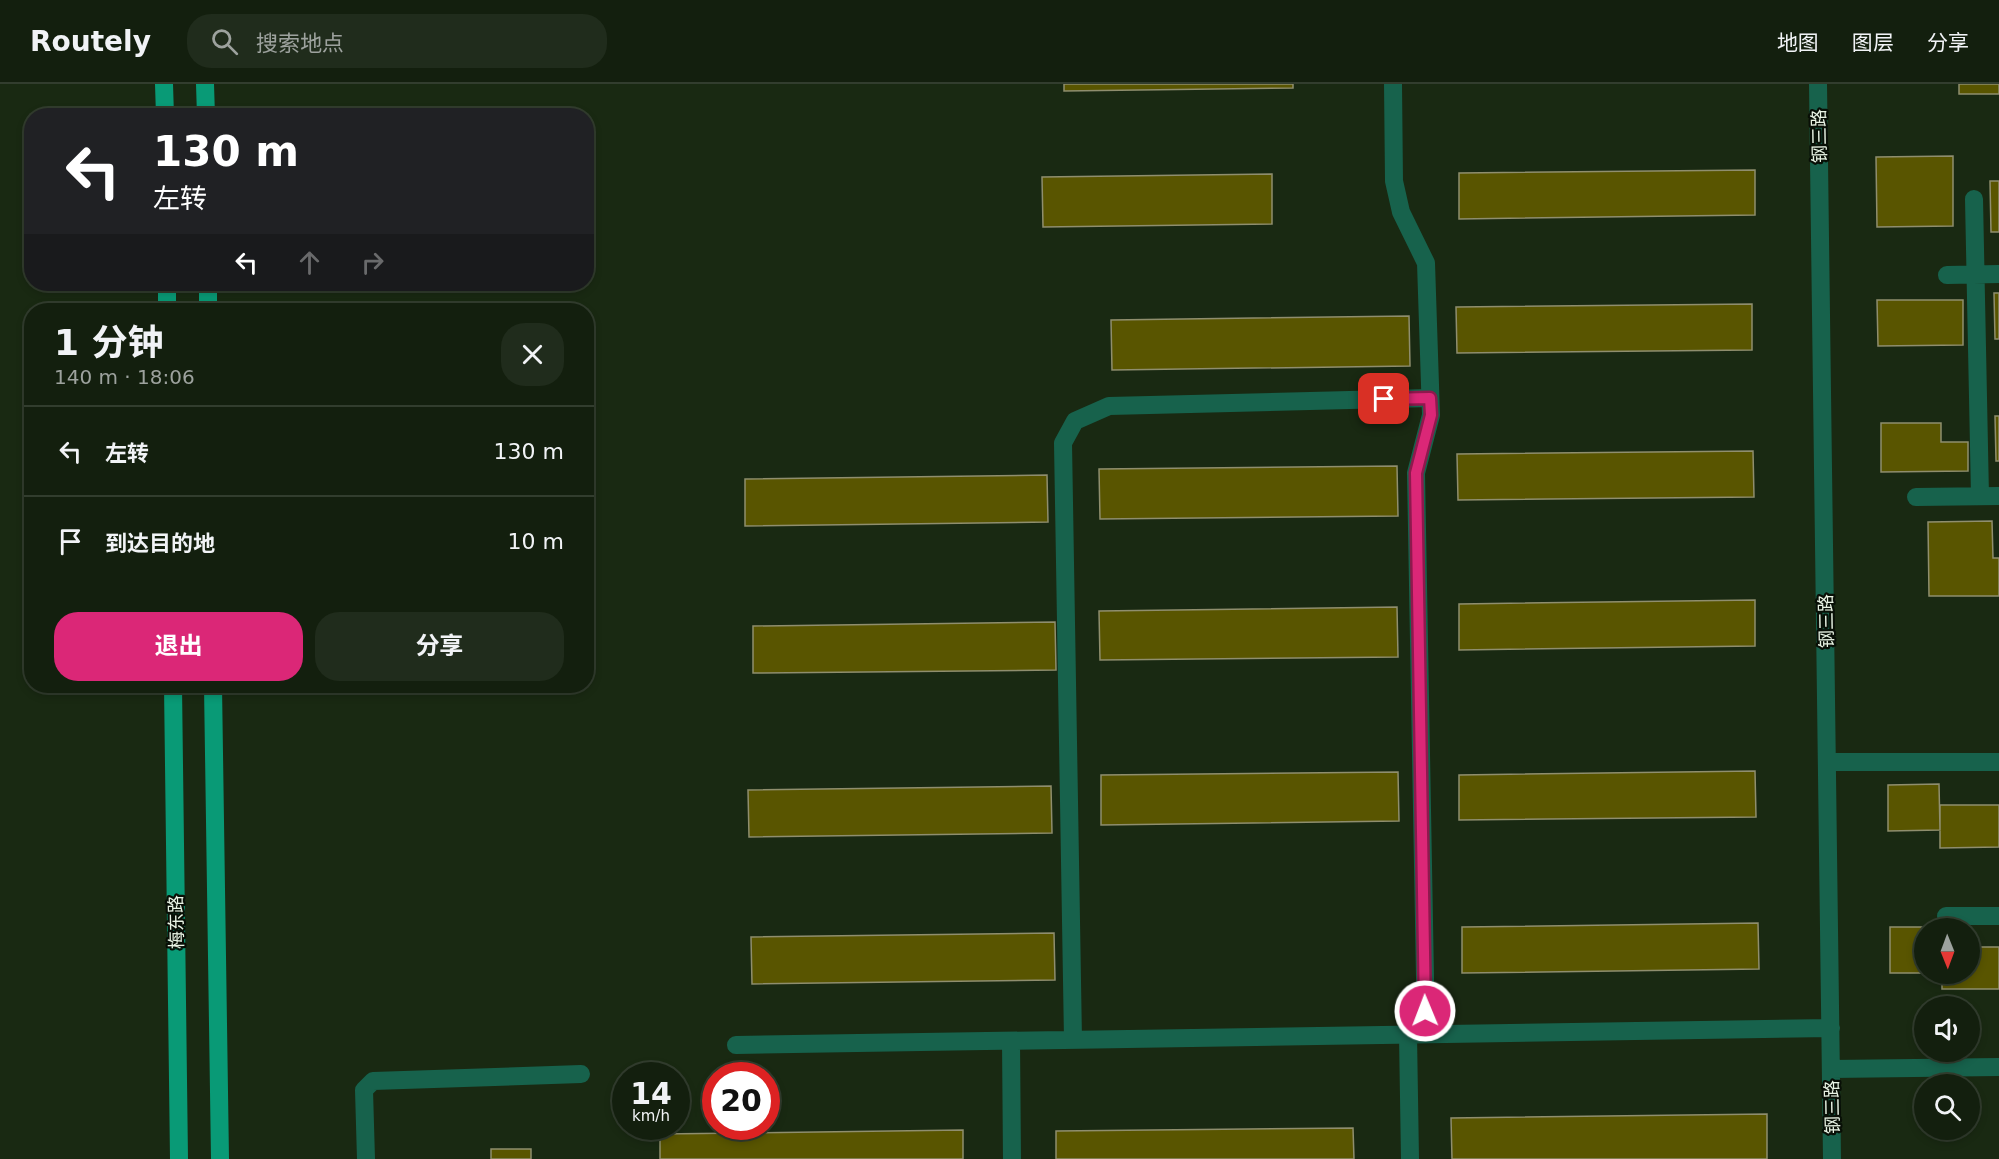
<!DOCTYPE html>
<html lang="zh">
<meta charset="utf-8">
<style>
:root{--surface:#131f0e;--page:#202c1c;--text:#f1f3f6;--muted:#9da29e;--line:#323d2e;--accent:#db2777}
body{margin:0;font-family:"DejaVu Sans","Noto Sans SC",sans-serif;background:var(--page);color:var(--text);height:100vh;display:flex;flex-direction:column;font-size:22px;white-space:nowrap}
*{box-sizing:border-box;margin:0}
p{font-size:20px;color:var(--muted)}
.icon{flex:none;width:33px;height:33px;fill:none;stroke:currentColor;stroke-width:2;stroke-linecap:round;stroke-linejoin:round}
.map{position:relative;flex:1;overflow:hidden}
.panel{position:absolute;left:24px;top:219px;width:570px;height:390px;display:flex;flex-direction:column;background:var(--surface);border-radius:24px;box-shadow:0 3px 9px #0003,0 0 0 2px var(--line)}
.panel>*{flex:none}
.guide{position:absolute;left:24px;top:24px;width:570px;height:183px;border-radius:24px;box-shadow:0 3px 9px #0003,0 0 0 2px var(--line);background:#202124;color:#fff;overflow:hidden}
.needle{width:39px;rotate:179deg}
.controls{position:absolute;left:1914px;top:834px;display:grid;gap:12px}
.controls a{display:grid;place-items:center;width:66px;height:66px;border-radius:50%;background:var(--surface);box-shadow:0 3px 9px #0003,0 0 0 2px var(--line);font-size:30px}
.speed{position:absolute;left:612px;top:978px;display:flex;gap:12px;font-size:30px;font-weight:700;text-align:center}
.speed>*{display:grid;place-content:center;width:78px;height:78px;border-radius:50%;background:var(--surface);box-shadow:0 3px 9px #0003,0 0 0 2px var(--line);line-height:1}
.speed small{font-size:15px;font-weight:400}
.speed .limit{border:9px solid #d22;background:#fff;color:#111}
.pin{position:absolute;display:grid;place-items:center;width:51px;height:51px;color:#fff;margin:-26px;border-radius:12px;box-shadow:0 3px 9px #0006}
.me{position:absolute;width:66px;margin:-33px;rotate:359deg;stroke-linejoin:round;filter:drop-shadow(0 0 4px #0008)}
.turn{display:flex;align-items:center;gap:21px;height:126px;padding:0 30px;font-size:27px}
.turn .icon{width:78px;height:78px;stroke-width:2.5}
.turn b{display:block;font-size:42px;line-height:51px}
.lanes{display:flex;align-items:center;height:57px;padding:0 30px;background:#0003;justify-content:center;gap:30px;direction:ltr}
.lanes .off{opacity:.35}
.round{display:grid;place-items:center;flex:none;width:63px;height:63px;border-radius:24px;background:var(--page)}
.head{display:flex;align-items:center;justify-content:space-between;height:102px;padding:0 30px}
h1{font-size:36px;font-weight:700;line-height:45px}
.action{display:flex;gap:12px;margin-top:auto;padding:12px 30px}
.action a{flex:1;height:69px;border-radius:24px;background:var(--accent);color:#fff;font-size:24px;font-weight:700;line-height:69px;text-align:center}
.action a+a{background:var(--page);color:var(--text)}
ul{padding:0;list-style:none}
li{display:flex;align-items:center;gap:18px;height:90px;padding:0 30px;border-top:2px solid var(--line)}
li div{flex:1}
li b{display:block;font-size:22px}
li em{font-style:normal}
header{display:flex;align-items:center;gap:36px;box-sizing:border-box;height:84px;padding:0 30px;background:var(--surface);border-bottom:2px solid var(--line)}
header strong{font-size:28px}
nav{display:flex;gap:33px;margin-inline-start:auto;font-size:21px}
.search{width:420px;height:54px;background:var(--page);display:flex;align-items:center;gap:15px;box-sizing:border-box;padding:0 21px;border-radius:24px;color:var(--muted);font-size:22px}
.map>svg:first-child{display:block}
.building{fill:#595500;stroke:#8f8e6e;stroke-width:1.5}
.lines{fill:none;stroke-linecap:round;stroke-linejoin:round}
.minor{stroke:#17624c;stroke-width:18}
.major{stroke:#099a76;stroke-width:18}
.route-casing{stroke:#8e194d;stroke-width:15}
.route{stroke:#db2777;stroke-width:10}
.labels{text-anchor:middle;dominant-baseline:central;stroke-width:4.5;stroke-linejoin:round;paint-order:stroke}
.street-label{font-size:18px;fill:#e9f4e5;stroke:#080f06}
</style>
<header>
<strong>Routely</strong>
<div class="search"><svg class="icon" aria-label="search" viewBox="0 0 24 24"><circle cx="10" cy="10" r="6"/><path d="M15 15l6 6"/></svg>搜索地点</div>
<nav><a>地图</a><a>图层</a><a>分享</a></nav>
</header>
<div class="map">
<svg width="1999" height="1075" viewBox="0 0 1999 1075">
<rect width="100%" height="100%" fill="#192912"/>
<path class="building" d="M1064 0H1293V4L1064 7Z
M1959 0H1999V10H1959Z
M1953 72V142L1877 143 1876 73Z
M1755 86V131L1459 135V89Z
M1272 90V140L1043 143 1042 93Z
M1990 97H1999V148H1991Z
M1994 209H1999V255H1995Z
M1877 216H1963V261L1878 262Z
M1752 220V266L1457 269 1456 223Z
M1409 232 1410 282 1112 286 1111 236Z
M1995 332H1999V377H1996Z
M1881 339H1941V358H1968V387L1881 388Z
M1753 367 1754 413 1458 416 1457 370Z
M1397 382 1398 432 1100 435 1099 385Z
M1047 391 1048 438 745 442V395Z
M1992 437 1993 474H1999V512H1929L1928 438Z
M1755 516V562L1459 566V520Z
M1397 523 1398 573 1100 576 1099 527Z
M1055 538 1056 586 753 589V542Z
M1755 687 1756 733 1459 736V691Z
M1398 688 1399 737 1101 741V691Z
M1939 700 1940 746 1888 747V701Z
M1051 702 1052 749 749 753 748 706Z
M1940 721H1999V763L1940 764Z
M1758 839 1759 885 1462 889V843Z
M1890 843H1942L1924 844V889H1890Z
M1054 849 1055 896 752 900 751 853Z
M1970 863H1999V905H1942V890H1970Z
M1767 1030V1075H1452L1451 1034Z
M1353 1044 1354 1075H1056V1047Z
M963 1046V1075H660V1050Z
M491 1065H531V1075H491Z"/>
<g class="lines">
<path class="minor" d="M1393 0 1394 97 1401 128 1426 179 1431 331 1416 389 1426 950
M1818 0 1832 1075
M1974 115 1980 412
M1947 191 1999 190
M1916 413 1999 412
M1828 678H1999
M1946 832H1999
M1408 951 1410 1075
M1073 956 1063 359 1075 337 1109 322 1430 314
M1011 957 1012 1075
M736 961 1831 944
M1831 985 1999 983
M366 1075 364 1006 373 997 581 990"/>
<path class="major" d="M164 0 165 32
M205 0 206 32
M167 200V226
M208 200V226
M173 602 179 1075
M213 602 220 1075"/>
</g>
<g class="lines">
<g class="route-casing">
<path id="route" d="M1384 315 1430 314 1431 331 1416 389 1425 927"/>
</g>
<use href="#route" class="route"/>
</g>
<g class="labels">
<g class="street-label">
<text transform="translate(1819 52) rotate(-91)">钢三路</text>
<text transform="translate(1826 537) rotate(-91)">钢三路</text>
<text transform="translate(176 838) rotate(-91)">梅东路</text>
<text transform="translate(1832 1023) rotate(-91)">钢三路</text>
</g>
</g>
</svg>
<div class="controls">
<a><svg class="needle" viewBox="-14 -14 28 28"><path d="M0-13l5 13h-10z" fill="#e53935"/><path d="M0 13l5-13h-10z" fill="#9da29e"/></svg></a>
<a><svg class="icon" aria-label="sound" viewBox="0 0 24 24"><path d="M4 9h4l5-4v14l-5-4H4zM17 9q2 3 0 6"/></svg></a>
<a><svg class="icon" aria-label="search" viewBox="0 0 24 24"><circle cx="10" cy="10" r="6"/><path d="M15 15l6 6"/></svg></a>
</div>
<div class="speed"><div>14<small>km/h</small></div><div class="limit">20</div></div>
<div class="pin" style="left:1384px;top:315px;background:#d93025"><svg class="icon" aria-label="arrive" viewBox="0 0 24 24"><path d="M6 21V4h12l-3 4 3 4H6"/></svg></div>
<svg class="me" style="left:1425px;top:927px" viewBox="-20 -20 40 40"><circle r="17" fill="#db2777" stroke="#fff" stroke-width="3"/><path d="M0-11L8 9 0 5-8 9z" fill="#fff"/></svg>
<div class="guide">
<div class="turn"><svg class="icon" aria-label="left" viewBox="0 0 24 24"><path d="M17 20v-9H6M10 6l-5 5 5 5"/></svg><div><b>130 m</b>左转</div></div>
<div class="lanes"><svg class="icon" aria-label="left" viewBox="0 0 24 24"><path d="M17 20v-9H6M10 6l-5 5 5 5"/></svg><svg class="icon off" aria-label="ahead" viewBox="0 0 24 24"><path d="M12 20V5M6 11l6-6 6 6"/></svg><svg class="icon off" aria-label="right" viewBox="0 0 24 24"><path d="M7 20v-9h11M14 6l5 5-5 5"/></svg></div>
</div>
<section class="panel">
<div class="head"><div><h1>1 分钟</h1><p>140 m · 18:06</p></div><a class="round"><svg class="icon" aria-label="close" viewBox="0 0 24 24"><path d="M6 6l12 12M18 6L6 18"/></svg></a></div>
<ul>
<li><svg class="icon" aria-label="left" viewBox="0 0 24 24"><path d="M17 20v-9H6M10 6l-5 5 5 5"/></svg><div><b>左转</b></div><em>130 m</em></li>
<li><svg class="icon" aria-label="arrive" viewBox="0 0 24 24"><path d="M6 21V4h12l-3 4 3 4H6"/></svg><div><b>到达目的地</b></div><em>10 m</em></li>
</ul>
<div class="action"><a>退出</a><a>分享</a></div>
</section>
</div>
